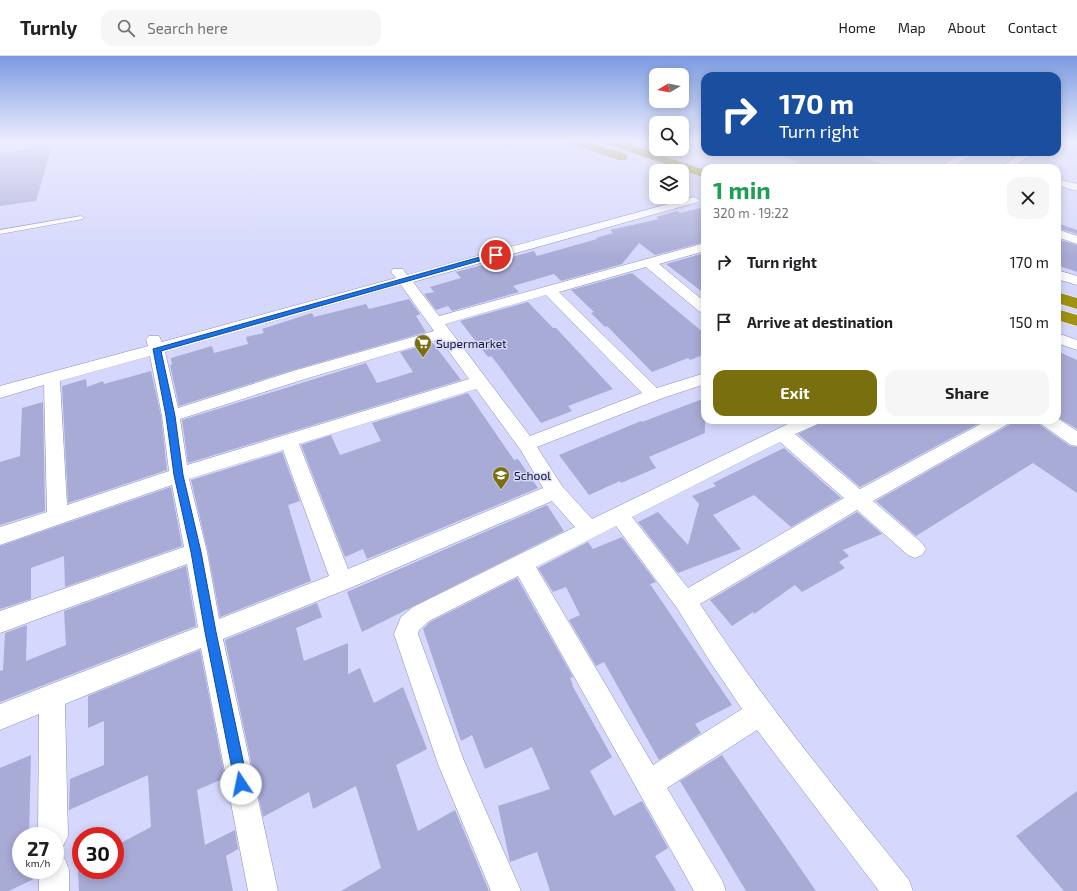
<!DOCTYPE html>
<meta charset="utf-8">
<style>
:root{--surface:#fff;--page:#f6f6f6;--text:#202124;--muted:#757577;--line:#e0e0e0;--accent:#796f0e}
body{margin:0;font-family:"Exo 2",sans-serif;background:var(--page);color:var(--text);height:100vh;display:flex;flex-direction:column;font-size:15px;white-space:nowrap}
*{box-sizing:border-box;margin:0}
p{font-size:13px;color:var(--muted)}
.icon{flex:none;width:22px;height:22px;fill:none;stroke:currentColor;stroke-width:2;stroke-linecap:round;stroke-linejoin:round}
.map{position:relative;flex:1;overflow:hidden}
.side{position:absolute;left:701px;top:108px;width:360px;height:260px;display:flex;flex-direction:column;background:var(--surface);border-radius:12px;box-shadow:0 2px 10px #0003}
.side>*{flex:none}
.guide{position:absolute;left:701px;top:16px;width:360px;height:84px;border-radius:12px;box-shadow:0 2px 10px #0003;background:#1a4fa0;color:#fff;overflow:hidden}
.needle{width:26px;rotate:260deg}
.fabs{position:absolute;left:649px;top:12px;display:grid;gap:8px}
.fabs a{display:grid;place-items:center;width:40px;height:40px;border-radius:8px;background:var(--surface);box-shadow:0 2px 10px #0003;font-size:20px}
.speed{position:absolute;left:12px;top:771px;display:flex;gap:8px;font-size:20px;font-weight:700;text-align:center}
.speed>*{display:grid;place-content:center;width:52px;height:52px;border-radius:50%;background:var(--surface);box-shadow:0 2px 10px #0003;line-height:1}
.speed small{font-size:10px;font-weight:400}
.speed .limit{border:6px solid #d22;background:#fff;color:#111}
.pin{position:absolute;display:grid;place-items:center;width:34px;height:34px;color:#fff;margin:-17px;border:2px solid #fff;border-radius:50%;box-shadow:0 1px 4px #0007}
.me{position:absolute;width:44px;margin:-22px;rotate:349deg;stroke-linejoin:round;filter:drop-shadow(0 0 3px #0008)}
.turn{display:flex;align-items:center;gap:14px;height:84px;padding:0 12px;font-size:18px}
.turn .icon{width:52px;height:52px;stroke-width:2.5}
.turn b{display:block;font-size:28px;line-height:34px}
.round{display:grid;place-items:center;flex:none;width:42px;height:42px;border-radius:12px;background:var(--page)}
.head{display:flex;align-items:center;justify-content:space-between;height:68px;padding:0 12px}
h1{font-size:24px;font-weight:700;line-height:30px;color:#1e9e55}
.action{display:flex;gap:8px;margin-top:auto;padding:8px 12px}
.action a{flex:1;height:46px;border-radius:12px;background:var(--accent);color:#fff;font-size:16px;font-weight:700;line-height:46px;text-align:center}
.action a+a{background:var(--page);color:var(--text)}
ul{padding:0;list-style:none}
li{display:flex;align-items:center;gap:12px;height:60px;padding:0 12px}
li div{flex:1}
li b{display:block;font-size:15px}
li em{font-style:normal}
header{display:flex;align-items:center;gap:24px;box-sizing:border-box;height:56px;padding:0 20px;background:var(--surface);border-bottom:1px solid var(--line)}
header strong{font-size:19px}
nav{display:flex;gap:22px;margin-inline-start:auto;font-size:14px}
.search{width:280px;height:36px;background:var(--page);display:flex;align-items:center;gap:10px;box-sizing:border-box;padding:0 14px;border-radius:12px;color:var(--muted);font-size:15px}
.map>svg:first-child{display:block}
.building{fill:#a9abd7}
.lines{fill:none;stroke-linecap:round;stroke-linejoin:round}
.lane-casing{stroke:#8b8db8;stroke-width:1}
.street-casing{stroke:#8b8db8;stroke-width:1}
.highway-casing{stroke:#fff;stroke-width:1}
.lane{fill:#fff;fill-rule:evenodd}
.street{fill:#fff;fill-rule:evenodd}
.highway{fill:#9f9112;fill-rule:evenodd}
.route{fill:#1a73e8;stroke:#114b97}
.labels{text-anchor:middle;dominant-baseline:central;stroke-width:3;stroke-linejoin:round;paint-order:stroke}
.poi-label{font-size:12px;fill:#141525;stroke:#d5d7fc;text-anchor:start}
</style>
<header>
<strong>Turnly</strong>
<div class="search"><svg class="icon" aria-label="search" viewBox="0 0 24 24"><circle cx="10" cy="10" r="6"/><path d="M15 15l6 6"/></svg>Search here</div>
<nav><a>Home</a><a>Map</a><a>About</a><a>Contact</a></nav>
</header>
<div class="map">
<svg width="1077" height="835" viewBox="0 0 1077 835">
<rect width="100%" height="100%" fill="#d5d7fc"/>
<path class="building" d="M52 90 36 145 0 150V97Z
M772 96H850L888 110V112H810Z
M705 151V186L655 199 639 187 622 208 561 225 554 218 513 230 519 236 452 255 448 250 436 254 424 238 434 236 430 231 461 222 456 216 534 195 537 200 597 183 596 182 613 177 610 174 659 163 656 161 677 155 680 157Z
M1057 167 1077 174V178L1057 172Z
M1057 183 1077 189V216L1057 209Z
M705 197V238L666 208Z
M632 217 705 278V298L690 304 688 302 652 316 607 270 605 271 591 257 594 256 571 234Z
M409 243 420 258 416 260 426 276 293 314 179 350 170 309H172L171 302 212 290 214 297 248 288 246 281 264 277 262 273 312 257 314 261 366 248 369 253Z
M528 246 553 272H556L613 333 568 350 572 355 541 367 499 310 491 300 488 301 460 265Z
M433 287 461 324 188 407 182 364 366 307 377 327 413 316 400 296Z
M1057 295 1077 304V373L1057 361Z
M151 315 161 360 167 414 68 447 62 330 86 323 87 331 103 325 104 328Z
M468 337 514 404 518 403 538 432 367 503 363 493 345 501 301 389 331 379 340 399 381 385 372 367Z
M705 342V377L649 401 656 412 621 427 620 425 589 439 559 399 641 365 642 366Z
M43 346 45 455 0 469V406L20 400 22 352Z
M826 364H985L860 431 798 378Z
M1012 364H1037L1040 369 1070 390 1077 391V437L1033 407 916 480 876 445 1009 369Z
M784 392 841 442 791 471 754 439 713 459 741 493 678 517 638 466 658 456 688 489 699 448 692 440 716 430 713 427Z
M282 396 300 445 288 449 311 525 220 561 208 496 191 424Z
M171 431 182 490 65 531 64 500 31 512V543L0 553V490Z
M547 449 564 475 362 576 347 536Z
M857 456 882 478 843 494 849 500 839 506 845 512 802 536 795 529 754 558 753 556 732 570 710 544Z
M622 481 656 526 650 528 732 649 695 668 701 677 659 704 604 606 596 610 569 564 580 559 566 531 553 536 538 512 588 486 593 493Z
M186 510 196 570 0 646V615L3 614 5 577 27 569 26 605 66 589 64 555Z
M517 522 573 621 570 622 573 629H572L612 701 590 715 614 760 642 745 668 792 655 800 676 835H550L537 796 510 806 498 750 550 733 532 691 485 713 472 679 461 685 423 573 430 566Z
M317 547 322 561 296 572 304 605 348 587V618L360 612 374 647 403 631 427 693 396 709 418 775 455 754 489 835H341L381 812 356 730 313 753 309 736 263 761 225 584Z
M200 594 225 722 197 734 205 789 235 774 238 793 226 800 233 835H79L78 814H115V790L151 771 148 719 69 754 70 723 104 709V665L88 672V640Z
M31 699 29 780H21V814H38V821L9 835H0V712Z
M722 699 787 793 816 835H746L680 725Z
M1077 735V835H1064L1016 780Z"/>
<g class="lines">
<g class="lane-casing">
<path id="lane" d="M81 160 83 161V163L0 178V174Z"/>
</g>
<g class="street-casing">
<path id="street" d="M964 96H976L951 112H938Z
M1024 96H1036L1011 112H998Z
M1057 123 1077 128V135L1057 129Z
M694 141 700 144 698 146 413 226 439 260 705 187V195L659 208 705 246V257L700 256 646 211 559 236 657 332 705 317V328L660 343 537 391 562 430 592 463 796 364H821L818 368 795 378 860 433 988 364H1011L1008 368 873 445 922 487 926 493 922 499 915 502 908 499 857 454 700 548C763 645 837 734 909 824L913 835H879L757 674 667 732 722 824 726 835H694L518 520 429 565 419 574 418 578 464 705 521 835H491L438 708 394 578 401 561 413 551 575 471 552 445 350 532 223 583 278 835H248L201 592 65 648 68 780 63 790 55 794V780H38L39 658 0 674V648L198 571 187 508 0 577V555L184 491 172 429 0 489V471L47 456 44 329 0 342V330L148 290 146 283 149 280H159L162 286 396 222 391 216 393 213H403L407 219ZM401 229 434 275 293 315 178 352 165 296ZM546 239 642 337 530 380 445 268ZM440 283 469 323 187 409 180 363 305 323ZM150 300 162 360 169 415 67 449 60 325ZM476 333 520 393 543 432 348 513 299 388ZM780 386 844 442 688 532 632 461ZM283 394 329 520 219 563 207 496 189 423ZM616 470 677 552 709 604 742 653 653 709 536 511Z
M1057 173 1077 180V188L1057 181Z
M1057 214 1077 220V229L1057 223Z
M1057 277 1077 284V294L1057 287Z
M1057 362 1077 375V390L1071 389 1041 368 1038 364H1057Z
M55 799 65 803 69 814V835H39V814H55Z"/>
</g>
<g class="highway-casing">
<path id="highway" d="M566 85H584L626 98 628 101 626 104H618L568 87Z
M602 85H620L705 114V122L604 87Z
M1057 236 1077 242V253L1057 247Z
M1057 253 1077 259V270L1057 264Z"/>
</g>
<use href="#lane" class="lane"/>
<use href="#street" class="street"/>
<use href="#highway" class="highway"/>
</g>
<linearGradient id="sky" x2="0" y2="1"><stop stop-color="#7b9be1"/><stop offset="0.42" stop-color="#ecedfe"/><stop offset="1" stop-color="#ecedfe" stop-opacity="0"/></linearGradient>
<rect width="1077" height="202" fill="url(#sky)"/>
<path class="route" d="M494 197 500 199 161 295 175 360 183 419 201 496 216 576 248 728 246 733 241 735 236 733 205 576 191 496 174 419 166 360 153 293Z"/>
<defs>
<g id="supermarket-pin" transform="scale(0.9)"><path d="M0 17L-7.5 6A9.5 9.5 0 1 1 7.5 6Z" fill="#796f0e" stroke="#d5d7fc"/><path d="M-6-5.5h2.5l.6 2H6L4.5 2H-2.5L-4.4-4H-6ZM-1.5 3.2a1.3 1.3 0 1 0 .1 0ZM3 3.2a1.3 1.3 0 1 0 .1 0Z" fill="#fff"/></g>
<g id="school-pin" transform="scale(0.9)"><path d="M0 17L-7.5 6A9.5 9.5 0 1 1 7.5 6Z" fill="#796f0e" stroke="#d5d7fc"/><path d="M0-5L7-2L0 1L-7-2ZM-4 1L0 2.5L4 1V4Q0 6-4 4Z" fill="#fff"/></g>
</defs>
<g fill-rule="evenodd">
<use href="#supermarket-pin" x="423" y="287"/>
<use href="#school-pin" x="501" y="419"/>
</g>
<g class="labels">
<g class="poi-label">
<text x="436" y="287">Supermarket</text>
<text x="514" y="419">School</text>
</g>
</g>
</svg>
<div class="fabs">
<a><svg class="needle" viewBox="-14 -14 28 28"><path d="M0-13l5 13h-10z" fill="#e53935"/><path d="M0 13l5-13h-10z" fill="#757577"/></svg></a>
<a><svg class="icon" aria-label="search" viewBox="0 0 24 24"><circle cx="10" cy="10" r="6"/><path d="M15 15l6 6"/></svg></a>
<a><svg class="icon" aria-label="layers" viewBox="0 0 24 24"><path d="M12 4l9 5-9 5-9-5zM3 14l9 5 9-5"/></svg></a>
</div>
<div class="speed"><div>27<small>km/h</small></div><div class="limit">30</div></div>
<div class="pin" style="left:496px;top:199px;background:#d93025"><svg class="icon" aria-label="arrive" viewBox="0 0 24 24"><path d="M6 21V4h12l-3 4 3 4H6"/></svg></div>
<svg class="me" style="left:241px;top:728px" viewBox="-20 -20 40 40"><circle r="19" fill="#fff"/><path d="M0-13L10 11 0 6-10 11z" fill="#1a73e8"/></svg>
<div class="guide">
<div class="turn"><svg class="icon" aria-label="right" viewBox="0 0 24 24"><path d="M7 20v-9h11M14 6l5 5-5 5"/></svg><div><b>170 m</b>Turn right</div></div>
</div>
<section class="side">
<div class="head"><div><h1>1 min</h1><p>320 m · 19:22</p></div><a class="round"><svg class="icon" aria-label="close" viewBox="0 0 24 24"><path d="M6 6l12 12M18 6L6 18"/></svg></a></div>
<ul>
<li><svg class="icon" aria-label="right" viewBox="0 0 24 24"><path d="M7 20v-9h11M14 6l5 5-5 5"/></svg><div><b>Turn right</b></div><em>170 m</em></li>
<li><svg class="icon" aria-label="arrive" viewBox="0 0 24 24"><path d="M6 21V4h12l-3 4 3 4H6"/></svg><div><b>Arrive at destination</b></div><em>150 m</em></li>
</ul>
<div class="action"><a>Exit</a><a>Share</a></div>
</section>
</div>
